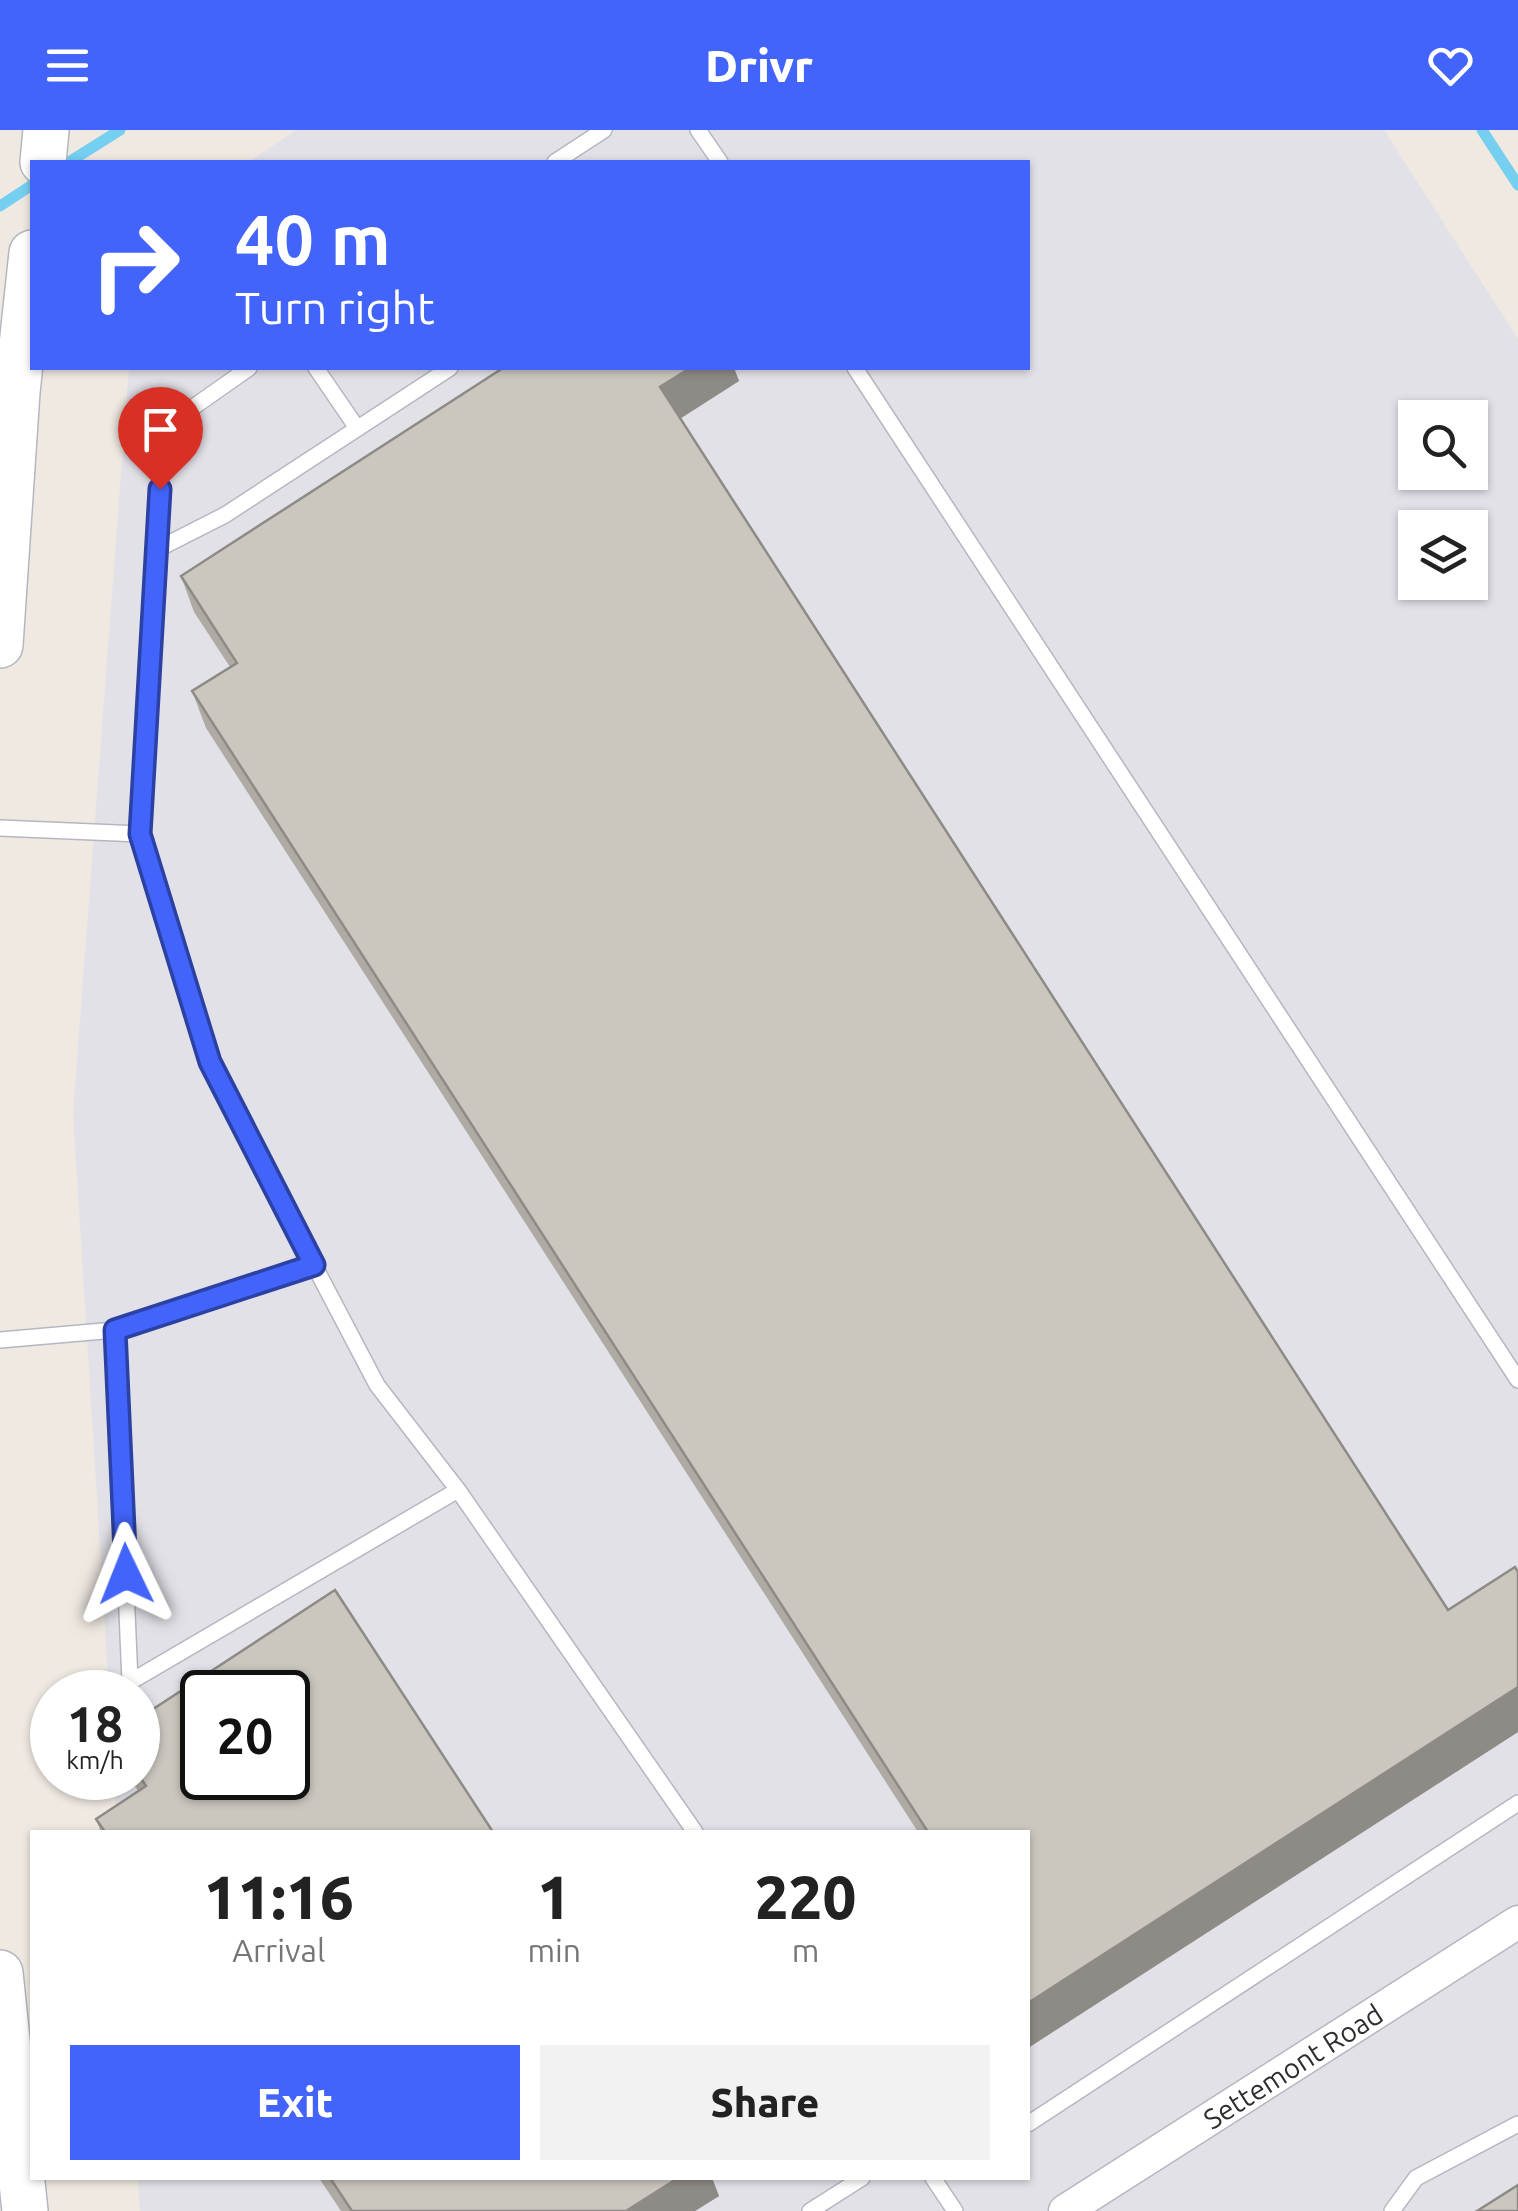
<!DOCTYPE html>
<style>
:root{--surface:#fff;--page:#f2f2f2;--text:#222;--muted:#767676;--accent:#4264fb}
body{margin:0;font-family:Ubuntu,sans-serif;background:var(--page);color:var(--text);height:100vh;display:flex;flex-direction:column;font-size:38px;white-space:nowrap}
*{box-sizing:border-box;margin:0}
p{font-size:32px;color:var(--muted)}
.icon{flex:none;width:55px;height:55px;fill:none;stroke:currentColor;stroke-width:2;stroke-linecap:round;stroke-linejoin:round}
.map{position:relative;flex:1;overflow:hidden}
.drawer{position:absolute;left:30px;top:1700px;width:1000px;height:350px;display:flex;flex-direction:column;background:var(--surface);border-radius:0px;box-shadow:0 2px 8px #0004}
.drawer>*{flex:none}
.banner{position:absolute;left:30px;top:30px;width:1000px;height:210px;border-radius:0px;box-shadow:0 2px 8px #0004;background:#4264fb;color:#fff;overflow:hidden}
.tools{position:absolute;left:1398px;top:270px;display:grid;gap:20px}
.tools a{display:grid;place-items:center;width:90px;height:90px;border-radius:0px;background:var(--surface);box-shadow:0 2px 8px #0004;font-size:50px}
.speed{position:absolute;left:30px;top:1540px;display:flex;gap:20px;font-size:50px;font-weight:700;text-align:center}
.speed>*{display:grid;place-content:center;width:130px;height:130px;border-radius:50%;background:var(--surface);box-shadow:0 2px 8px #0004;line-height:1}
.speed small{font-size:25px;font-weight:400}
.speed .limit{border:5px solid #111;border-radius:15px;background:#fff;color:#111}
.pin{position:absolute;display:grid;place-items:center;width:85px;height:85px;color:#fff;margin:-102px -42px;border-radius:50% 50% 50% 0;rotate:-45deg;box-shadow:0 0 10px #0007}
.pin .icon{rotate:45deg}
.me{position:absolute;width:110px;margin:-55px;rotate:358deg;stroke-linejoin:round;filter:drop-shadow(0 0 8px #0008)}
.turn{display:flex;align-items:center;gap:35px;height:210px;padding:0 40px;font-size:45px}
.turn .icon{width:130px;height:130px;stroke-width:2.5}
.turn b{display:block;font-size:70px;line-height:85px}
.eta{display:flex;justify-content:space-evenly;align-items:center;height:170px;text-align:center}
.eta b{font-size:60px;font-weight:800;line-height:70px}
.button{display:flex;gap:20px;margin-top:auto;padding:20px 40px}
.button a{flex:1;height:115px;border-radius:0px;background:var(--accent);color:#fff;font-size:40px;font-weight:800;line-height:115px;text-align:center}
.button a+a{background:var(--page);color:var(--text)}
header{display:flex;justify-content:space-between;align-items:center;height:130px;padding:0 40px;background:var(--accent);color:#fff;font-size:45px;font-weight:800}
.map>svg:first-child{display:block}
.industrial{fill:#e3e1e8;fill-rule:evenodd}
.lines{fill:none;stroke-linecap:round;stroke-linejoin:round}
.stream{stroke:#75cff0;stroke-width:11}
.service-casing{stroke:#b4b7c1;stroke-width:18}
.minor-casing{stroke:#b4b7c1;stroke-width:35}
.secondary-casing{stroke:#b4b7c1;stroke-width:48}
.service{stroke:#fff;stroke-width:15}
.minor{stroke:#fff;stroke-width:32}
.secondary{stroke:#fff;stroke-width:45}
.wall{fill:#afaba4}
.shaded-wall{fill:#8e8b86}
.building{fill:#cbc7bf;stroke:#8e8b86;stroke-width:2.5;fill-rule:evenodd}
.route-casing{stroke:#2b41a3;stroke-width:25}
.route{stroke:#4264fb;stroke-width:18}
.labels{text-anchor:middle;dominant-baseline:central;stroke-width:8;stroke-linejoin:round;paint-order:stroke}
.street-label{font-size:28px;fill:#2e2e2e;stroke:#fff}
</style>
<header><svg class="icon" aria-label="menu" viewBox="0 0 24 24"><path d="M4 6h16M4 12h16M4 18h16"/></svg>Drivr<svg class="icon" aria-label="heart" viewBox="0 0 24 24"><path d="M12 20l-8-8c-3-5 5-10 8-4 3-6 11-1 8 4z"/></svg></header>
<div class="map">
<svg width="1518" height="2081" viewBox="0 0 1518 2081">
<rect width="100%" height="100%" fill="#efe9e1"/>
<path class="industrial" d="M296 0H1384L1518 209V2081H140L138 2048H1028V1702H117L114 1648H138V1562H109L73 983 129 238H1028V32H249ZM1415 288H1470V342H1415ZM1415 398H1470V452H1415ZM202 1562H288V1648H202Z"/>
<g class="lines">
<path class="stream" d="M1482 0 1518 55
M69 32 120 0
M0 76 32 55"/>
<g class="service-casing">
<path id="service" d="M698 0 720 32
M555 32 604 0
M316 238 357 298
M855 238 1518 1250
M154 421 225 385 450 238
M0 698 140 704 154 421 165 297 249 238
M314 1135 377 1255 458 1360
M115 1200 130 1552 458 1360 695 1702
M0 1210 115 1200 314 1135 210 932 140 704
M1028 1994 1518 1673
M933 2048 955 2081
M810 2081 862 2048
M1392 2081 1416 2048 1518 1994"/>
</g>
<g class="minor-casing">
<g id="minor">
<path id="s1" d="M1065 2081 1518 1792"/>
</g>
</g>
<g class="secondary-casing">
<path id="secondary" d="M43 32 46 0
M0 515 17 262 32 123
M0 1843 25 2081"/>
</g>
<use href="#service" class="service"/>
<use href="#minor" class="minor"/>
<use href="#secondary" class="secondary"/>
</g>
<path class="wall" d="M503 238H734L739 251 680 289 1448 1480 1518 1442V1602L1028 1918V1702H918L206 598 192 561 230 537 194 482 181 446Z
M138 1589 493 1702H101L96 1689 138 1661 130 1648H138Z
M319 2048H712L719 2066 695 2081H341Z"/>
<path class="shaded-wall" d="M690 238H734L739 251 673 293 660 257Z
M1518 1557V1602L1028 1918V1873Z
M678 2048H712L719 2066 695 2081H626Z"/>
<path class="building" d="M503 238H690L660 257 1448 1480 1515 1437 1518 1442V1557L1028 1873V1702H928L192 561 237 533 181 446Z
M335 1460 493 1702H105L96 1689 146 1656 138 1644V1589ZM202 1562H288V1648H202Z
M330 2048H678L626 2081H352Z
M1518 2055V2081H1477Z"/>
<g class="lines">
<g class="route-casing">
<path id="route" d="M126 1444 115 1200 314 1135 210 932 140 704 160 359"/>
</g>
<use href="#route" class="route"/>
</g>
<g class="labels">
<g class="street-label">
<text stroke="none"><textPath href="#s1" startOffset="270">Settemont Road</textPath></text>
</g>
</g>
</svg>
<div class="tools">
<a><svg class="icon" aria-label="search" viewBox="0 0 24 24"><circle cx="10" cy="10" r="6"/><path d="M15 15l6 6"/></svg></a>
<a><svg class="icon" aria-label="layers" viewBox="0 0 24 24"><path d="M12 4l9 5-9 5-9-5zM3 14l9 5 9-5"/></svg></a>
</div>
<div class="speed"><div>18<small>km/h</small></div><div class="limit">20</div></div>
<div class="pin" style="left:160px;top:359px;background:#d93025"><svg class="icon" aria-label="arrive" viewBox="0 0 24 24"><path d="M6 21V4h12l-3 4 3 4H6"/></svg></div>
<svg class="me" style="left:126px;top:1444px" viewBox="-20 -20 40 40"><path d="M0-17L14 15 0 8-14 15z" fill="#4264fb" stroke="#fff" stroke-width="4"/></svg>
<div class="banner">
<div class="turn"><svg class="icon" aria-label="right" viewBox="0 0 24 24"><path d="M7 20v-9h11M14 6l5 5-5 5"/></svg><div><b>40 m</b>Turn right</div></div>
</div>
<section class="drawer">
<div class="eta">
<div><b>11:16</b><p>Arrival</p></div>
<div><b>1</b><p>min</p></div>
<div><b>220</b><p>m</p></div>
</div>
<div class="button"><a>Exit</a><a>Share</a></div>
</section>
</div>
